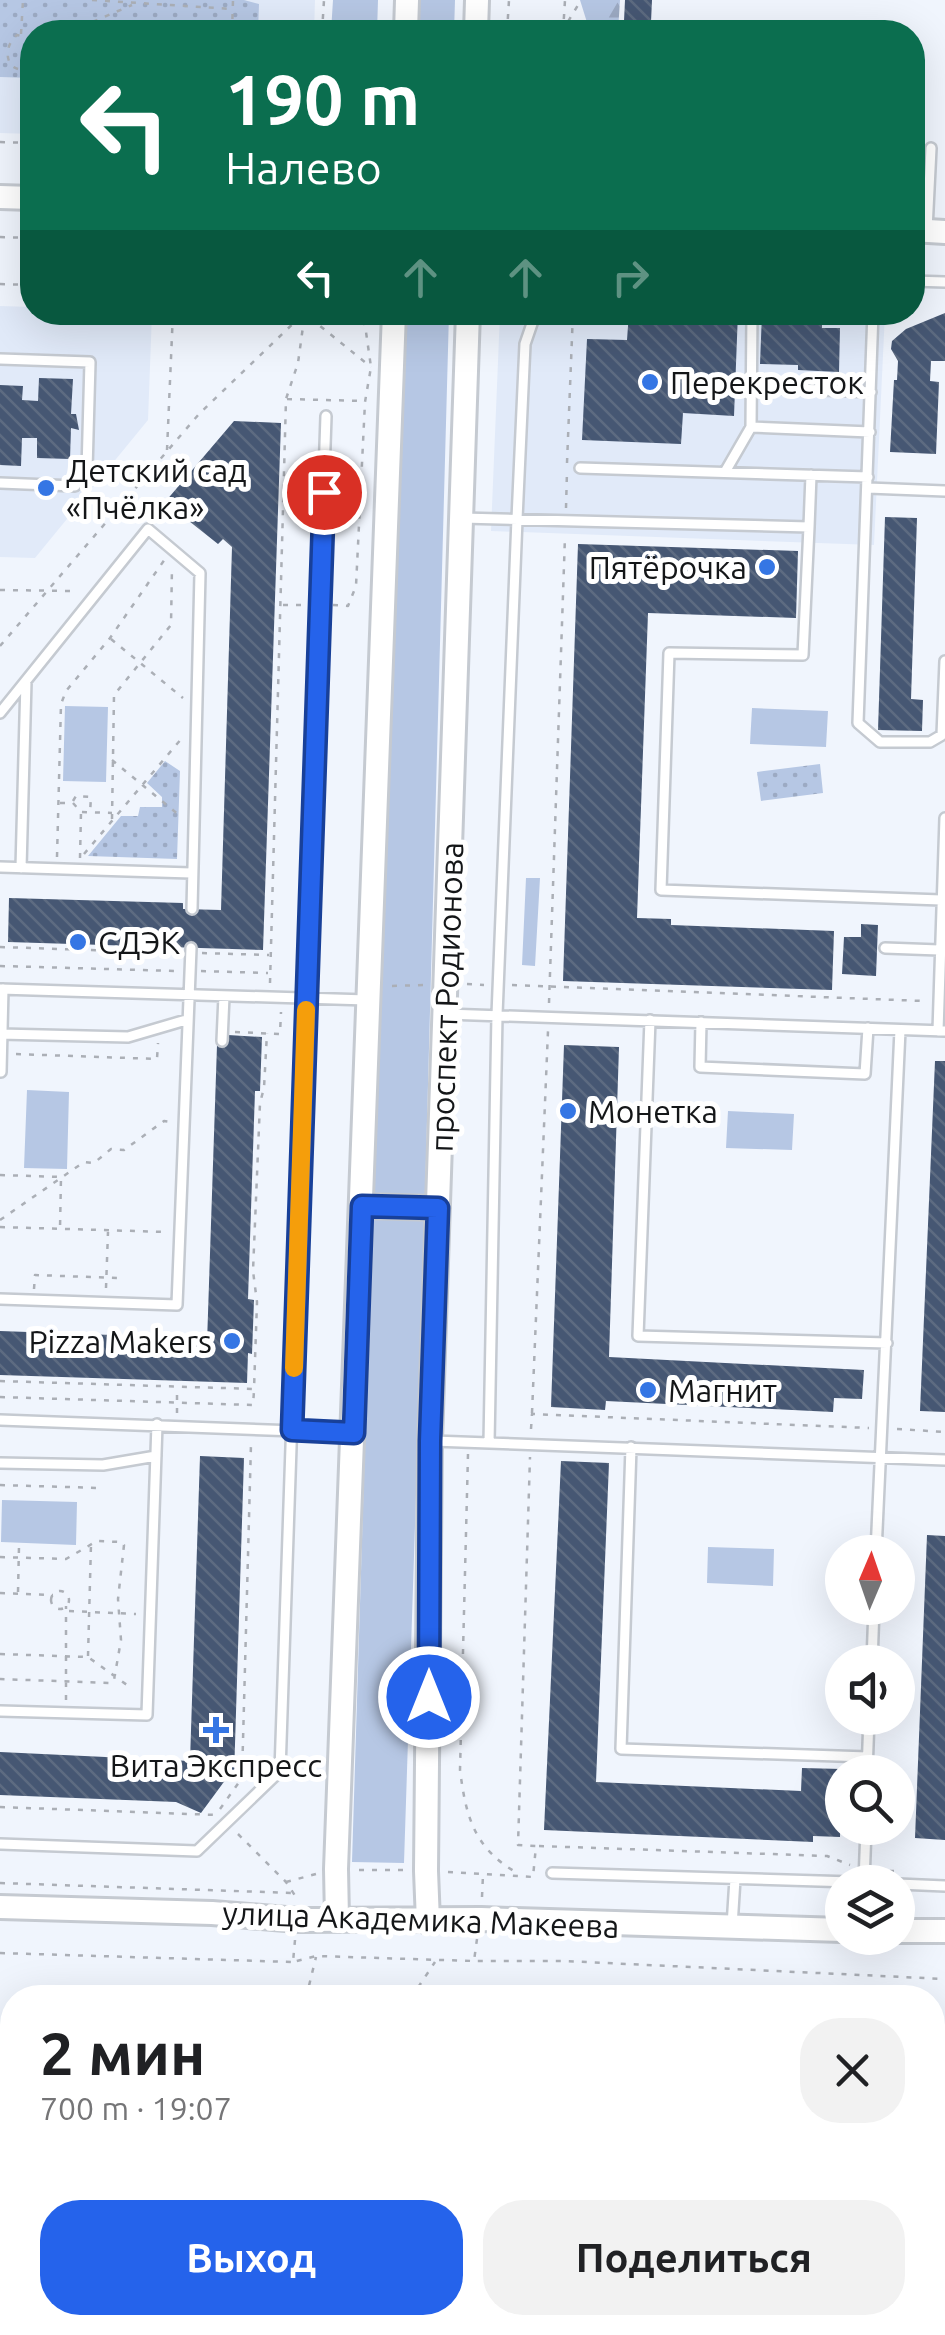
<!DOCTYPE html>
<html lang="ru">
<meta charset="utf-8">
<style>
:root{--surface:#fff;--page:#f2f2f2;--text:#202124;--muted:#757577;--accent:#2563eb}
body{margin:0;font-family:Ubuntu,sans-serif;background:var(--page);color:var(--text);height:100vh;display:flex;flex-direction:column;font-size:38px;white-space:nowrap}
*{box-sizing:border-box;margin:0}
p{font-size:32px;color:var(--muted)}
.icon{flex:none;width:55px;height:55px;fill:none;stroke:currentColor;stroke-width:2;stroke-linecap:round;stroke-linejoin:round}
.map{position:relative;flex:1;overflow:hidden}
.drawer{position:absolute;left:0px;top:1985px;width:945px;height:350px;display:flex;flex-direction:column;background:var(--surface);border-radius:40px 40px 0 0;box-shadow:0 10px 40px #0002}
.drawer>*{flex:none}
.hud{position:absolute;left:20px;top:20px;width:905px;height:305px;border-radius:40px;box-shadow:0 10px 40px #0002;background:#0b6e4f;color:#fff;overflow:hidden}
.needle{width:65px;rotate:2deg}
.fabs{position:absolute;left:825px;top:1535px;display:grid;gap:20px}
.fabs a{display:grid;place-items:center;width:90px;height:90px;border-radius:50%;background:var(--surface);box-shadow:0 10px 40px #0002;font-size:50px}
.pin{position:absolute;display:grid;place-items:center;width:85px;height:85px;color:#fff;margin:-42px;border:5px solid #fff;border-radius:50%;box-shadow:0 2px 10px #0007}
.me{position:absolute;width:110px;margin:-55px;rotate:0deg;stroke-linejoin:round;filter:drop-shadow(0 0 8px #0008)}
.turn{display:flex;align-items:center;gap:35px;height:210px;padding:0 40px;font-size:45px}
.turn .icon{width:130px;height:130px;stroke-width:2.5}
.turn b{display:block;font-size:70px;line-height:85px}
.lanes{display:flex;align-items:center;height:95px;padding:0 40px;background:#0003;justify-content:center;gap:50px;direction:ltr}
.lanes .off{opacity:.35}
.round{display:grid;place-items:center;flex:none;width:105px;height:105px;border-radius:40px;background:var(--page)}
.headline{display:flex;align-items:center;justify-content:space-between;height:170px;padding:0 40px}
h1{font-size:60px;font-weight:700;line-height:75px}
.action{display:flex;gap:20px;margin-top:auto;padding:20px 40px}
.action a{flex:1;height:115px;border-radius:40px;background:var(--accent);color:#fff;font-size:40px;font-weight:700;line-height:115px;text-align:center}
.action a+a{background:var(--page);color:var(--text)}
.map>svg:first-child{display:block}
.built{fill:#e1eaf9}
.grass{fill:#b6c7e4}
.forest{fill:url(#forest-firs)}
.park{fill:url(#park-dots)}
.building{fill:url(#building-back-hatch)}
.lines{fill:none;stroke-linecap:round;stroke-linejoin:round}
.service-casing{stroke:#c5cad1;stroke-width:14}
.tertiary-casing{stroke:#c5cad1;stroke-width:28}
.path{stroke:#abafb6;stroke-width:2.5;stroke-dasharray:5 8;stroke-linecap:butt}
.service{stroke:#fff;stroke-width:9}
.tertiary{stroke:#fff;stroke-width:22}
.route-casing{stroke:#184099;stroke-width:25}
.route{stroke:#2563eb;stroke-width:18}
.slow{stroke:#f59e0b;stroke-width:18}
.poi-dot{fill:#3576e4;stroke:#fff;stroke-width:4}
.labels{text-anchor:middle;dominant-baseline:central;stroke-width:10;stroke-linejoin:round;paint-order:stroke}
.poi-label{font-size:32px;fill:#141618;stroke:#fff;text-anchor:start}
.street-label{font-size:32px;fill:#141618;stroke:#fff}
</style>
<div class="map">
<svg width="945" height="2335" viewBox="0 0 945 2335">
<defs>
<pattern id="forest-firs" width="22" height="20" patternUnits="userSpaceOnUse" patternTransform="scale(2.5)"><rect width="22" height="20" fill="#b6c7e4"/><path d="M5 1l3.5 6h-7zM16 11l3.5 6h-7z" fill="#9caac3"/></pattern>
<pattern id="park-dots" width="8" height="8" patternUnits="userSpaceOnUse" patternTransform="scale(2.5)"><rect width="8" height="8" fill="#b6c7e4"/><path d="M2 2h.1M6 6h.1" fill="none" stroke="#9caac3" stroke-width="1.8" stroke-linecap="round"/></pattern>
<pattern id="building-back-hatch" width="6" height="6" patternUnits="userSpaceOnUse" patternTransform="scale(2.5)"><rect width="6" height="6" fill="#465773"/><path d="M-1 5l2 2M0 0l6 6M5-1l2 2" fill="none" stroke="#5d6b81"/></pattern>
</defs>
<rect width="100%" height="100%" fill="#f0f5fd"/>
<path class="built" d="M0 0H315L314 32H32V134L0 133Z
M0 306 32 307V312L152 313 148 420 35 558 0 557Z
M500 313H885L874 545 491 531Z"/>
<path class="grass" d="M333 0H378L377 32H331Z
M416 0H455L454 32H415Z
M400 313H449L425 1195 373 1193Z
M65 706 108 707 106 782 63 781Z
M752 708 828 711 826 747 750 744Z
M526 878H540L535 966 522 965Z
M27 1090 69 1092 67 1169 24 1168Z
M728 1111 794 1114 792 1150 726 1148Z
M372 1217 425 1219 404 1863 352 1862Z
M2 1500 77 1502 76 1545 1 1542Z
M708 1547 774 1549 773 1586 707 1583Z"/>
<path class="forest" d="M580 0H620L618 31 639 32H590Z
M933 2115 945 2131V2335H854L873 2323 932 2322Z
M0 2275H12V2322L446 2323 445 2335H0Z
M642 2323H840L822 2335H648Z"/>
<path class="park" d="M0 0H244L259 4 258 32H32V78L0 77Z
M165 761 180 771 177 859 88 856 121 816H138L140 807H162V797L147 783Z
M820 764 823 793 761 801 757 772Z"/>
<path class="building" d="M625 0H652L651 22 624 21Z
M271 21 294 22V32H270Z
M629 312H738L734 416 683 413 681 444 582 440 587 339 627 340Z
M762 313 822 315V328H840L839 372 798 370V365L760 364Z
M945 313V361H931L930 381 939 382 936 454 890 452 894 380H897L898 361 891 349 892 341 906 329Z
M39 378 73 379 71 414H76L79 430 71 428 70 459 37 458V438H22L21 466 0 465V385L23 386 22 400 38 401Z
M234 421 281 423 263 950 8 942 9 898 183 903V909L221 910 232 547 223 539 218 544 165 502Z
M885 517 917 518 911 699 923 700 922 731 878 730Z
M578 544 798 551 796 618 648 613 637 918 671 919V925L834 931 832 990 563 981Z
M861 924 878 925 876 976 842 974 844 937H861Z
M228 1035 262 1037 260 1091H255L248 1299 254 1300 252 1354 248 1353 247 1383 0 1375V1331L169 1337 168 1342 207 1343 217 1045 227 1046Z
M564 1045 619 1047 609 1357 864 1370 862 1399 834 1398 833 1412 606 1401 605 1410 551 1407Z
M935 1061H945V1412L920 1411Z
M200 1456 244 1458 234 1776 229 1775 201 1813 176 1802 0 1795V1752L190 1761Z
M561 1461 609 1463 596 1782 801 1791 802 1768 842 1769 840 1837 813 1836V1842L544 1830Z
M927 1535 945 1536V1840L915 1838Z
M0 2073 12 2074V2186L0 2185Z"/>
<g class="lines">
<g class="service-casing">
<path id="service" d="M927 230 931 148
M912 281 945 282
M873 312 858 723 880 742H930L942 735 945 661
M0 359 90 362 87 470 75 486 0 483
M772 388 871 392
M751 427 870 432
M580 468 868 477
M725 472 751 427 752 312
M868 488 945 491
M462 518 809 527 803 655 669 653 661 890 941 900
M809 527 811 475
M0 713 148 529 200 573 192 909
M0 867 191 873
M21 868 26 681
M885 948 939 950
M0 989 367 1000
M446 1014 945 1031
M650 1020 638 1336 887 1343
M701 1022 700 1067 865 1074 868 1028
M938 1031 945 818
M0 1034 128 1037 186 1020
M222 1041 224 996
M1 1072 3 989
M0 1299 177 1305 191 948
M0 1420 352 1433
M433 1441 945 1460
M489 1443 497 1015 517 519 525 344 536 312
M631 1447 621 1749 868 1757
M0 1463 103 1465 156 1456
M876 1552 900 1030
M872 1662 874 1608
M0 1711 147 1715 157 1424
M867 1772 869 1718
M0 1844 197 1851 280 1771 326 416
M552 1873 852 1882
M864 1882 866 1828
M898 1884 945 1886
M732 1926 735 1879"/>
</g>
<g class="tertiary-casing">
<path id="tertiary" d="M406 32 407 0
M476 32 477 0
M0 197 32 198
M912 230 945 232
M363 1206 438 1208
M0 1907 212 1913 298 1920 481 1919 842 1930
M337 1919 336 1869 394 312
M428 1922 426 1871 430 1441 468 312
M898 1931H945"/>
</g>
<path class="path" d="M92 0 232 9
M508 28 563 30 581 0
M69 32 132 5
M232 32 233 0
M322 32 324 0
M507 32 509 0
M563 32 565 0
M21 34 23 0
M32 39 17 35C0 49 7 78 32 67
M0 142 32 143
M0 237 32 238
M0 284 32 285
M286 312 304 313 371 367
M287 399 364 401
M167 450 173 312
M567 463 573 312
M566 508 567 471
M0 590 72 591
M283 605H305
M333 605 348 606 356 586 365 402 371 367 365 325 357 312
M111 639 183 698
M0 646 199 414 303 314
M112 760 179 815
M73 801 76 796 91 797 90 813
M60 803H73L81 812 112 813
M112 819 114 695 171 625 172 567
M84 854 182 738
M57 857 61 704 66 691 110 638 165 559
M80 858 81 812
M0 947 179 953
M202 953 269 955
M0 966 178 971
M201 971 268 973
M270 983 286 399 298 363 305 312
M467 984 484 985
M512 985 923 1001
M392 986 424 985
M549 1003 565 536
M235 1032 280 1034 281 1012
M16 1054 157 1059 158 1043
M0 1175 61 1177 60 1229
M0 1220 84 1162 94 1163 111 1149 124 1150 164 1121 171 1122
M0 1227 168 1232
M106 1288 108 1232
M34 1289 35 1275 117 1278
M0 1381 254 1389 257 1302 253 1271 260 1103 264 1088 267 1033
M0 1397 253 1405 254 1391
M177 1413V1387
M532 1413 548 1031
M531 1429 532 1414 869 1428
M897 1429 945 1432
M468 1454 460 1770C466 1817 474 1849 519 1874
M0 1485 100 1488
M0 1557 66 1559 97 1541 121 1542 124 1545 118 1599 121 1640 114 1680 111 1683 0 1679
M51 1600a9 9 0 1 1 18 0a9 9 0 1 1-18 0Z
M18 1592 19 1546
M0 1593 53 1595
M69 1611 136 1614
M0 1654 88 1657 127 1685
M88 1656 91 1544
M66 1700V1606
M0 1807 217 1815
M220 1809 242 1778 251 1444
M238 1834 286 1882 296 1897
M539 1846 827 1856 850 1865
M359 1870H405
M877 1871H894
M448 1872 533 1877 536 1846 518 1845 530 1457
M286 1882 316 1874
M0 1883 294 1893
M482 1897 483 1875
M477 1939 474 1961H564L945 1979
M295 1940 293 1962 316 1956 474 1961
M0 1953 293 1962
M306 1998 316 1957
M411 1998 435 1962
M932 2278 945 2274
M0 2286 12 2288
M148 2322 179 2335
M290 2322 293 2335
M419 2335 420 2322
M776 2335 794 2322"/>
<use href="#service" class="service"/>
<use href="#tertiary" class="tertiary"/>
</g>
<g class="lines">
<g class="route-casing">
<path id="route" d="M324 492 292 1430 354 1433 362 1206 438 1208 430 1441 429 1697"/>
</g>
<use href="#route" class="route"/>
<path class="slow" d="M294 1368 306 1010"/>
</g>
<g class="poi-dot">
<circle cx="650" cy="382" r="10"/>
<circle cx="46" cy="488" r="10"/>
<circle cx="767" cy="567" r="10"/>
<circle cx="78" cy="942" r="10"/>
<circle cx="568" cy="1111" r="10"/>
<circle cx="232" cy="1341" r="10"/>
<circle cx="648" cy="1390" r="10"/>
<path d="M211 1715h10v10h10v10h-10v10h-10v-10h-10v-10h10z"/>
</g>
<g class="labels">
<g class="poi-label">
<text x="670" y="382">Перекресток</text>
<text x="66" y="470">Детский сад<tspan x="66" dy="37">«Пчёлка»</tspan></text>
<text x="747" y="567" text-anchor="end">Пятёрочка</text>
<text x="98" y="942">СДЭК</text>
<text x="588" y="1111">Монетка</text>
<text x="212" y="1341" text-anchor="end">Pizza Makers</text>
<text x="668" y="1390">Магнит</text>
<text x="216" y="1765" text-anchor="middle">Вита Экспресс</text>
</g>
<g class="street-label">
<text transform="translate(446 997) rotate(-88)">проспект Родионова</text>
<text transform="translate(421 1919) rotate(2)">улица Академика Макеева</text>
</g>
</g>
</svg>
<div class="fabs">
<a><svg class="needle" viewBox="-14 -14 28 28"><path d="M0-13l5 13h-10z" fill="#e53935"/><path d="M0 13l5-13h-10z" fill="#757577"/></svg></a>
<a><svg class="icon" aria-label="sound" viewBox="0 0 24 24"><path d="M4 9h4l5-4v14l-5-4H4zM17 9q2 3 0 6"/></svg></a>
<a><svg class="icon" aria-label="search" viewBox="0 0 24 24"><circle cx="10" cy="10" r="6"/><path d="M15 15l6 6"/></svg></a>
<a><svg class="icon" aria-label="layers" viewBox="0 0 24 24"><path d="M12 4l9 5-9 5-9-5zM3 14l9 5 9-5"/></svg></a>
</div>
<div class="pin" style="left:324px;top:492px;background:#d93025"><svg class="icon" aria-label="arrive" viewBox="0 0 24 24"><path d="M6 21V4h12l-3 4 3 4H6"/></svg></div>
<svg class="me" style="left:429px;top:1697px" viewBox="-20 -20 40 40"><circle r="17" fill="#2563eb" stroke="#fff" stroke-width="3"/><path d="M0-11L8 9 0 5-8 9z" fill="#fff"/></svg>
<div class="hud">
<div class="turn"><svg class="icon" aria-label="left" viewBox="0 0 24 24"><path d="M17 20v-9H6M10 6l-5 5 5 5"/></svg><div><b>190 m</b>Налево</div></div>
<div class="lanes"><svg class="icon" aria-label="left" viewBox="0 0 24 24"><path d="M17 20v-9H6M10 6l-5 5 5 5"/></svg><svg class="icon off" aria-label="ahead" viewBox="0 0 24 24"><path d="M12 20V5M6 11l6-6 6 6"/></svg><svg class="icon off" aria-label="ahead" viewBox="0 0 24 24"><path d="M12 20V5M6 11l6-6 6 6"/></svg><svg class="icon off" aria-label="right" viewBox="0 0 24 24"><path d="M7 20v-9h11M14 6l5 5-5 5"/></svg></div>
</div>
<section class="drawer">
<div class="headline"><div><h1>2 мин</h1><p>700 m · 19:07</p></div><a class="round"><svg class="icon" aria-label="close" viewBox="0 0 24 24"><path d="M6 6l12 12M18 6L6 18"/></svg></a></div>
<div class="action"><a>Выход</a><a>Поделиться</a></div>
</section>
</div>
